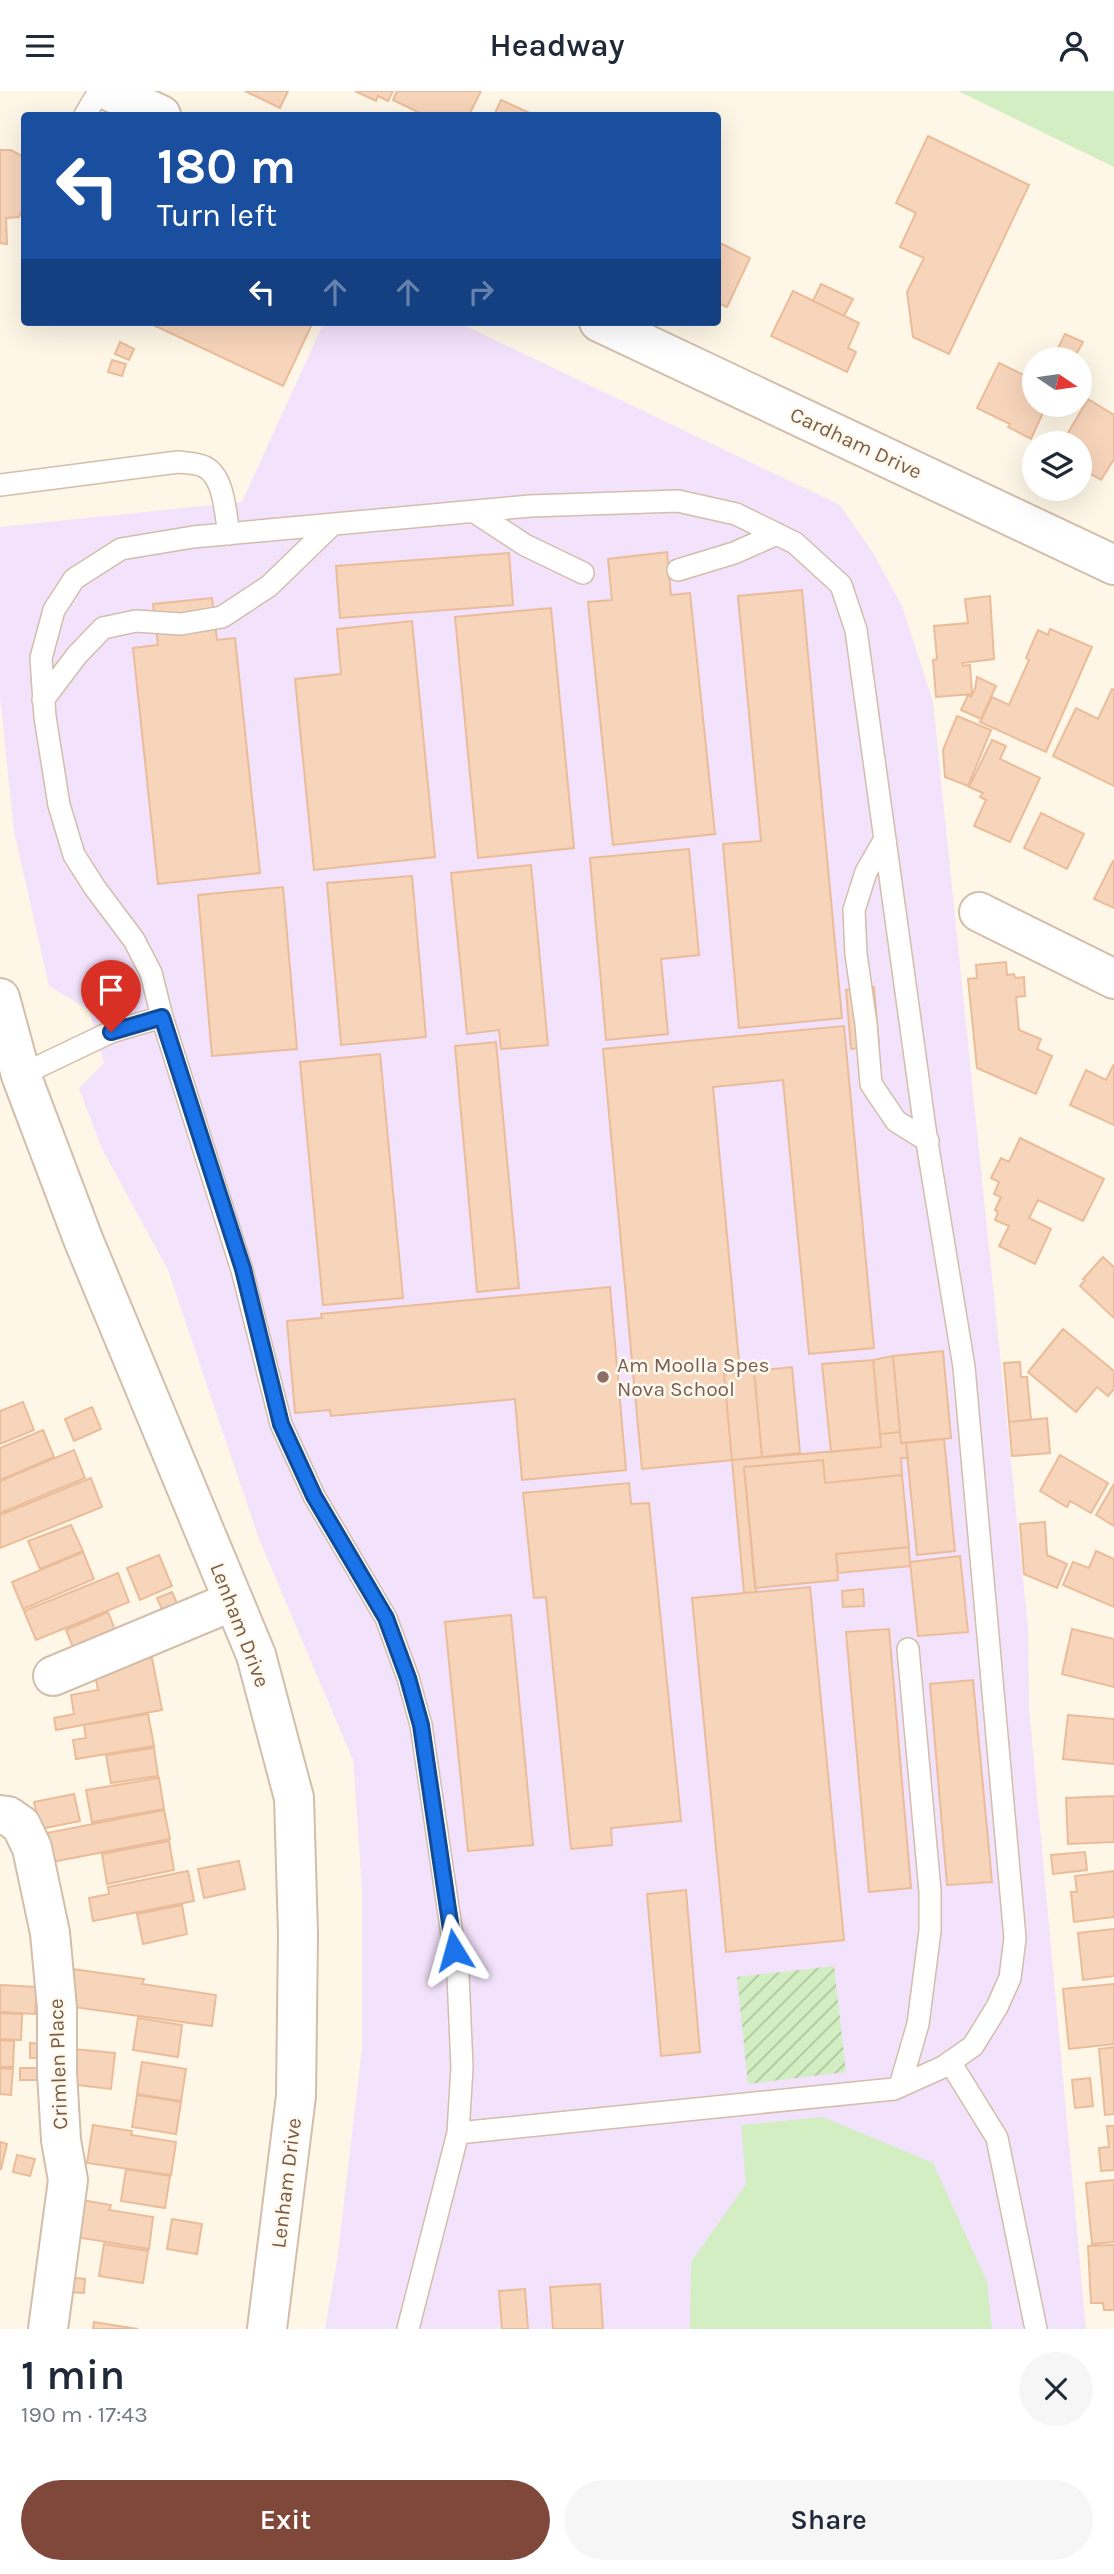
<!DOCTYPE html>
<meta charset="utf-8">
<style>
:root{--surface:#fff;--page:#f6f6f7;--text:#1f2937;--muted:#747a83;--accent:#7f483b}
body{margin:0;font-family:Karla,sans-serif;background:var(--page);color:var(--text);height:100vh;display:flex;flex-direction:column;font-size:26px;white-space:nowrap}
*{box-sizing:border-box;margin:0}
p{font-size:23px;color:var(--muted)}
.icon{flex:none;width:38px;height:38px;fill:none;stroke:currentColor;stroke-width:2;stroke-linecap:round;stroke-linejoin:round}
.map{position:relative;height:2238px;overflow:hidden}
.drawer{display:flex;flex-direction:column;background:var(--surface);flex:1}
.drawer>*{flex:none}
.hud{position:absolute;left:21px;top:21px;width:700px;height:214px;border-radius:7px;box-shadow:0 7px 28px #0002;background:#1a4fa0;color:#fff;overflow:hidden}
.needle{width:46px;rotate:103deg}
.tools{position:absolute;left:1022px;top:256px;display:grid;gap:14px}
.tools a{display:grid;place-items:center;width:70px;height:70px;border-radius:50%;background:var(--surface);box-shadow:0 7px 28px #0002;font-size:35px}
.pin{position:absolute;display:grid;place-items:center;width:60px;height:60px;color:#fff;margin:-72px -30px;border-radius:50% 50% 50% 0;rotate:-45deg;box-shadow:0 0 7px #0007}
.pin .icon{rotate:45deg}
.me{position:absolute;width:77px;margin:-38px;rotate:352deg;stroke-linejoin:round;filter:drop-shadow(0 0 5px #0008)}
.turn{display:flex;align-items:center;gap:24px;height:147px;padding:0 21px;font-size:32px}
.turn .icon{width:91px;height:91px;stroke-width:2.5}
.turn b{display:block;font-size:49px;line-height:60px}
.lanes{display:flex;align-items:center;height:66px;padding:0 21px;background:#0003;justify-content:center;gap:35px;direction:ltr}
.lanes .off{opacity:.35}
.round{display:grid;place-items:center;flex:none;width:74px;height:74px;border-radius:37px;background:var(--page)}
.summary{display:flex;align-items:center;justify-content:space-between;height:119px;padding:0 21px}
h1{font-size:42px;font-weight:600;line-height:52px}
.action{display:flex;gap:14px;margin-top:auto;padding:14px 21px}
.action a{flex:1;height:80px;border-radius:42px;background:var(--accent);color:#fff;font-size:28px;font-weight:600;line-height:80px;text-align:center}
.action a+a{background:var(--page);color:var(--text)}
header{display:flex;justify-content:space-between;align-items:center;height:91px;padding:0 21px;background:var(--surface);font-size:32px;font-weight:600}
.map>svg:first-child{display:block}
.education{fill:#f3e2fb}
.grass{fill:#d2eec2}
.garden{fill:url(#garden-furrows)}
.building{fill:#f7d5bb;stroke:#ebbc99;stroke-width:2}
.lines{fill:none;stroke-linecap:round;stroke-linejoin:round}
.service-casing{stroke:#d2beaa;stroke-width:24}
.minor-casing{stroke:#d2beaa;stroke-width:42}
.tertiary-casing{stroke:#d2beaa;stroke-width:42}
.service{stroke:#fff;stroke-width:21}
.minor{stroke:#fff;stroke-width:38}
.tertiary{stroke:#fff;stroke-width:38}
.route-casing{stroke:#114b97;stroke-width:18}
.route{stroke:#1a73e8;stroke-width:12}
.education-dot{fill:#8d6e63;stroke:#fff9ee;stroke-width:2.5}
.labels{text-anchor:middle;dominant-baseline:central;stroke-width:5;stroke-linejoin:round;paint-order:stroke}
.street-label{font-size:21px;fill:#7b5c47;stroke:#fff9ee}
.education-label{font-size:21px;fill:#785e54;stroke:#fff9ee;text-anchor:start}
</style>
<header><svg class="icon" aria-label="menu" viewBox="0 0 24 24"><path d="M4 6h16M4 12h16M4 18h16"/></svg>Headway<svg class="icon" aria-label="person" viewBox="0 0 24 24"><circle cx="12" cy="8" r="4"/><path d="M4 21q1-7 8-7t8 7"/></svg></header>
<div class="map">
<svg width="1114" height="2238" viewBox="0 0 1114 2238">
<defs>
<pattern id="garden-furrows" width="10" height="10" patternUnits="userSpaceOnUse" patternTransform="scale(1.75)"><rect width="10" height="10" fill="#d2eec2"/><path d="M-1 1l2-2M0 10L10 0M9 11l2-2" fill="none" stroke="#afc49f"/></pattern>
</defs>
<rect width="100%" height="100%" fill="#fef6e6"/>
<path class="education" d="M324 231H457L840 414 873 462 902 515 933 611 1028 1537 1029 1617 1086 2238H325L337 2170 362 1958V1797L353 1669 259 1448 168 1179 102 1058 79 997 104 972 89 919 49 895 14 740 0 605V436L242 411Z"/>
<path class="grass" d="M958 0H1114V76Z
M823 2026 933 2072 987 2191 992 2238H690L691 2171 746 2093 741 2034Z"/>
<path class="garden" d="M834 1875 846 1981 748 1993 737 1886Z"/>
<path class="building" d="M245 0H288L280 17Z
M355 0H393L388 10 378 5 376 10Z
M397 0H481L469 24H424L393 9Z
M501 9 534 24H494Z
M928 45 1029 94 949 263 913 246 907 201 924 167 900 156 916 122 896 112Z
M0 59H11L24 66V114L19 126 6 127 7 153 0 152Z
M718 151 750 167 727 216 718 212Z
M821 193 853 208 844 225 813 210Z
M793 200 859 232 848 257 856 261 847 281 771 245Z
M147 231H313L283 295Z
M1065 243 1083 251 1074 267 1057 259Z
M120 251 134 258 129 269 115 263Z
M112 269 126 273 122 285 108 281Z
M999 272 1034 289V313H1047L1031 348 1008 336 1010 333 977 317Z
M1088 308 1114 324V368L1101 389 1089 382 1086 388 1080 384V352H1062Z
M667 461 671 504 690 502 715 743 613 754 588 511 612 509 608 468Z
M509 462 513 514 340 527 336 475Z
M802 499 842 927 739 937 723 753 761 750 738 505Z
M990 505 994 568 962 572 963 575 970 574 972 603 936 606 933 569 937 568 934 535 968 532 965 508Z
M212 507 217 549 235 547 260 782 158 793 133 557 158 554 153 513Z
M551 517 574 757 478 767 455 526Z
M412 530 435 766 314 779 295 588 341 583 337 538Z
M1050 538 1092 556 1046 661 980 631 992 606 1009 614 1029 569 1026 567 1038 539 1048 544Z
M977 586 996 595 981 628 961 619 968 604 971 606 975 598Z
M1112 598 1114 599V695L1053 665 1076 617 1098 628Z
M957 625 991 639 968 695 945 686 943 659Z
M992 649 1006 655 1000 668 1040 687 1010 751 974 735 986 709 980 706 983 702 969 696Z
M1041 722 1084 743 1067 778 1024 757Z
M689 758 699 864 661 868 668 943 606 949 590 767Z
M1113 770 1114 771V817L1094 808Z
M531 774 548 954 501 958 499 939 467 943 451 782Z
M412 785 426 946 341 954 327 792Z
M283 796 297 958 212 965 198 804Z
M1006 871 1007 884 1014 883 1015 887 1024 886 1025 905 1016 906 1019 939 1041 948 1037 958 1052 965 1036 1003 977 977 968 888 977 887 976 874Z
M874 896 879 955 851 958 846 899Z
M844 935 874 1257 809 1263 783 989 713 996 740 1281 724 1283 732 1369 642 1378 603 958Z
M496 951 519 1197 477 1201 455 955Z
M380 963 403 1207 323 1214 300 971Z
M1114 973V1034L1070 1014 1086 979 1106 989Z
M1020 1047 1104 1088 1083 1130 1038 1109 1029 1127 1051 1138 1035 1173 999 1155 1009 1135 995 1129 998 1121 995 1119 1001 1106 994 1103 999 1091 991 1087 1001 1067 1009 1071Z
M1103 1166 1114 1176V1227L1080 1195 1085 1189 1083 1188Z
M610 1196 626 1379 522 1389 515 1308 331 1325 330 1319 295 1322 287 1230 322 1227 321 1223Z
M1063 1238 1114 1280V1298L1108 1305 1097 1296 1076 1321 1028 1281Z
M943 1260 951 1347 901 1352 893 1265Z
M893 1265 900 1341 880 1343 873 1269Z
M873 1269 881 1356 831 1361 822 1273Z
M1020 1271 1021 1286H1027L1031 1329 1009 1331 1004 1272Z
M792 1276 800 1362 762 1366 754 1280Z
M754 1280 762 1366 732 1369 724 1283Z
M23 1311 34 1339 0 1353V1320Z
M92 1316 101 1338 74 1350 65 1328Z
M1047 1327 1050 1362 1012 1365 1009 1331Z
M43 1339 54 1366 0 1389V1357Z
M900 1341 901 1352H906L908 1367H901L902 1384 825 1392 823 1369 744 1376 756 1501 744 1502 732 1369 881 1356 880 1343Z
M944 1348 955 1460 917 1464 906 1352Z
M74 1359 85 1387 0 1422V1390Z
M1060 1364 1108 1392 1091 1422 1070 1410 1067 1416 1040 1400Z
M823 1369 825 1392 902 1384 909 1456 836 1463 838 1489 755 1497 744 1376Z
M91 1387 102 1416 0 1457V1424Z
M629 1392 631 1413 649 1412 681 1730 611 1737 612 1754 571 1758 546 1506 534 1507 523 1402Z
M1114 1393V1435L1096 1424Z
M1045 1431 1047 1464 1067 1473 1057 1497 1024 1483 1020 1433Z
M71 1434 83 1460 40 1478 28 1450Z
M909 1456 910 1475 838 1482 836 1463Z
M1096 1460 1114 1468V1516L1063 1494 1073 1471 1089 1477Z
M83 1461 94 1488 23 1518 12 1491Z
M159 1464 172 1495 140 1509 127 1477Z
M960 1465 968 1541 918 1545 910 1471Z
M118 1482 129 1511 36 1549 24 1520Z
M810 1496 844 1849 726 1861 692 1507Z
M863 1498 864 1515 843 1516 842 1500Z
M172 1501 179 1517 164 1523 157 1507Z
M108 1521 119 1549 77 1566 66 1539Z
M511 1524 533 1754 468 1760 445 1531Z
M889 1538 911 1797 869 1801 846 1541Z
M1072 1538 1114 1548V1596L1062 1583Z
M152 1567 162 1619 56 1639 54 1627 74 1623 71 1604 98 1599 94 1578Z
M973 1589 992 1791 947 1794 930 1593Z
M148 1623 154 1655 76 1668 73 1649 86 1647 84 1634Z
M1068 1624 1114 1628V1673L1063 1668Z
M154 1657 158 1685 111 1692 106 1664Z
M159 1687 164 1718 92 1731 86 1699Z
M74 1703 80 1730 40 1738 34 1711Z
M1114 1705V1751L1068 1753 1066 1707Z
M164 1719 170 1748 47 1772 42 1743Z
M169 1750 174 1779 107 1793 102 1763Z
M1085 1761 1087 1779 1053 1783 1051 1764Z
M239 1770 245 1798 204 1807 198 1778Z
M188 1780 194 1810 93 1830 89 1807 109 1803 108 1796Z
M1114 1780V1826L1074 1831 1071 1801H1077L1075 1785Z
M686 1799 700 1961 661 1965 647 1803Z
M182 1814 187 1843 143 1853 137 1823Z
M1114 1838V1885L1083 1889 1078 1842Z
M65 1877 144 1888 142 1893 216 1904 212 1935 59 1914Z
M1114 1893V1953L1069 1958 1063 1898Z
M0 1894 37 1896 35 1923 0 1921Z
M0 1922 22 1923 21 1949 0 1948Z
M138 1927 182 1934 178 1966 133 1959Z
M0 1949 14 1950 13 1976H0Z
M30 1952 48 1953 47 1967H30Z
M1114 1956V2023L1105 2024 1099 1958Z
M73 1958 115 1962 111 1998 69 1993Z
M142 1971 186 1978 181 2010 137 2003Z
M0 1977 13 1978 11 2004 0 2003Z
M20 1977H43L42 1989H20Z
M1090 1987 1093 2015 1075 2017 1072 1989Z
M137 2004 181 2011 176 2043 132 2036Z
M93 2034 132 2040 131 2044 176 2051 171 2084 87 2072Z
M1107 2035H1114V2079L1101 2080 1099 2057 1109 2056Z
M0 2051 7 2053 1 2078H0Z
M17 2064 35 2068 30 2085 13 2081Z
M126 2078 170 2085 165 2117 121 2110Z
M1114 2089V2151L1092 2153 1086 2092Z
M82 2109 111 2114 109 2119 153 2126 149 2158 76 2146Z
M172 2128 202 2133 197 2163 167 2158Z
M104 2153 148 2160 143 2192 99 2185Z
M1114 2154V2219H1104L1103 2212H1091L1088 2155Z
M68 2186 85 2188 84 2202 67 2201Z
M600 2193 603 2238H553L550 2196Z
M525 2198 528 2238H502L499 2200Z
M94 2231 138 2238H93Z"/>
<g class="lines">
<g class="service-casing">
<path id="service" d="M85 24 99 0
M0 394 178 371C186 372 198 372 205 376 225 387 225 423 229 443
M473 420 525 454 583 482
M678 479 734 462 777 443
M43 609 77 564 103 537 136 530 181 533 222 526 269 495 332 434
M885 748 866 781 854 819 856 863 866 933 871 993 896 1030 928 1050
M162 926 151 882 134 849 95 797 74 764 59 714 45 626 41 567 54 519 74 488 121 458 193 446 530 415 678 410 736 423 795 452 841 494 856 539 926 1045 964 1276 1015 1847 1010 1887 997 1916 973 1955 943 1976 894 1998 458 2042
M21 984 111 941 162 926 242 1179 281 1333 314 1405 386 1527 408 1587 421 1634 458 1884 462 1976 458 2042 408 2238
M950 1971 997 2047 1036 2238
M900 1995 918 1933 930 1840V1800L908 1558"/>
</g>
<g class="minor-casing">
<path id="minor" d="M979 821 1114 888
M53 1585 233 1510
M0 1724 8 1725 21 1734 32 1757 50 1842 57 1917V1982L61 2049 68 2089 48 2238"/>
</g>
<g class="tertiary-casing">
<path id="tertiary" d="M109 0 161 24
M599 231 1114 474
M0 907 21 984 83 1148 256 1564 294 1707 298 1843 296 2005 267 2238"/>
</g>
<use href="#service" class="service"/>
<use href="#minor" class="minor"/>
<use href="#tertiary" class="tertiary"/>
</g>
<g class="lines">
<g class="route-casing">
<path id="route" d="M111 941 162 926 243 1178 281 1333 314 1405 386 1527 408 1587 421 1634 454 1859"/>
</g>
<use href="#route" class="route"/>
</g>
<circle class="education-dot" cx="603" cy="1286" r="7"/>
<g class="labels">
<g class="street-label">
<text transform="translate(856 352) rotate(25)">Cardham Drive</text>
<text transform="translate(240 1534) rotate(69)">Lenham Drive</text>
<text transform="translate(58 1973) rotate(-92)">Crimlen Place</text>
<text transform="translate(286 2092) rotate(-83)">Lenham Drive</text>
</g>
<g class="education-label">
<text x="617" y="1274">Am Moolla Spes<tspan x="617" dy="24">Nova School</tspan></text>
</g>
</g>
</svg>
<div class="tools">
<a><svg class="needle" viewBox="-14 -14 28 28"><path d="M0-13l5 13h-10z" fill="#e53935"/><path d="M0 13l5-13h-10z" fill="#747a83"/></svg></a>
<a><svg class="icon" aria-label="layers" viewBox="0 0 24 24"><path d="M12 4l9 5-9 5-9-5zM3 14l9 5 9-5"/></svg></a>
</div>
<div class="pin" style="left:111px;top:941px;background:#d93025"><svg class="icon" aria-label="arrive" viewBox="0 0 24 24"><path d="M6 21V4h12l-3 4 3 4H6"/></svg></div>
<svg class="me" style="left:454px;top:1859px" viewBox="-20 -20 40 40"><path d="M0-17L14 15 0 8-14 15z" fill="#1a73e8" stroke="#fff" stroke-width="4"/></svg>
<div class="hud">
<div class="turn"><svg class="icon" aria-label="left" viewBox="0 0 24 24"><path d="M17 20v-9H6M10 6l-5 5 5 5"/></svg><div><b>180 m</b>Turn left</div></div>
<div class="lanes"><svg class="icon" aria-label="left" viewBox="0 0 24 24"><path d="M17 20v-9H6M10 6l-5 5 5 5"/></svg><svg class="icon off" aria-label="ahead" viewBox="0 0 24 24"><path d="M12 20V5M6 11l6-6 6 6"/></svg><svg class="icon off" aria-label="ahead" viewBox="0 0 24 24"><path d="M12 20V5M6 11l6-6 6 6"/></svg><svg class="icon off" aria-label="right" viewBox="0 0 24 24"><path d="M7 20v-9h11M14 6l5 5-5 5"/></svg></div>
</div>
</div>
<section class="drawer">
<div class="summary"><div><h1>1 min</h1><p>190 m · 17:43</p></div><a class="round"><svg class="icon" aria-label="close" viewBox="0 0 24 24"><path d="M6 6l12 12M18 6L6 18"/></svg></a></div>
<div class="action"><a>Exit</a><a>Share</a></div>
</section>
